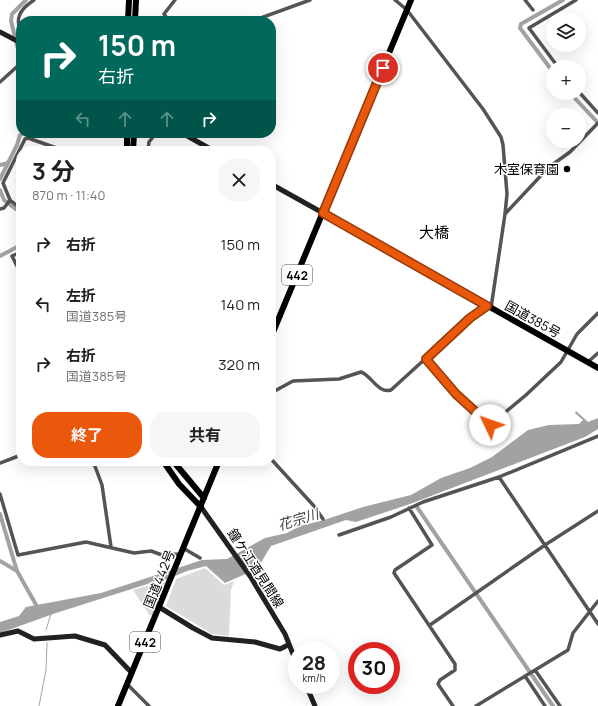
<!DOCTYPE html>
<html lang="ja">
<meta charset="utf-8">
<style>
:root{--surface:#fff;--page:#f6f6f6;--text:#202124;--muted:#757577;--accent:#ea580c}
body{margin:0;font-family:Manrope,"Noto Sans JP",sans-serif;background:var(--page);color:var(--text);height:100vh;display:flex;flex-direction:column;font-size:15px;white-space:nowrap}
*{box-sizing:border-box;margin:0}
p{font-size:13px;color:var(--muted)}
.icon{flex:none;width:22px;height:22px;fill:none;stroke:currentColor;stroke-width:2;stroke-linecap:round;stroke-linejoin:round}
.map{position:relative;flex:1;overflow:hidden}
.details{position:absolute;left:16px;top:146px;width:260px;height:320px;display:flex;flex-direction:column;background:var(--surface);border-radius:16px;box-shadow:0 4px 16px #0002}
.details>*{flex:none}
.guide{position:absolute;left:16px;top:16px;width:260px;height:122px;border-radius:16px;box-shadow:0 4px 16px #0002;background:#00695c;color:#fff;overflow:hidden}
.buttons{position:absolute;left:546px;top:12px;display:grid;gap:8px}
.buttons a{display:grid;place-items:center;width:40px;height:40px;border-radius:50%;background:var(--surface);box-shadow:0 4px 16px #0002;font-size:20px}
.speed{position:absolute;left:288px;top:642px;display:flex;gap:8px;font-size:20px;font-weight:700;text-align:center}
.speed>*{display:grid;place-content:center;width:52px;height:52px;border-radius:50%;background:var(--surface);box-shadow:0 4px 16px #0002;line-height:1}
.speed small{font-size:10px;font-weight:400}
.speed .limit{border:6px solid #d22;background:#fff;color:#111}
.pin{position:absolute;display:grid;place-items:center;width:34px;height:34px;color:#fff;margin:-17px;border:2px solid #fff;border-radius:50%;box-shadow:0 1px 4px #0007}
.me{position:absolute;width:44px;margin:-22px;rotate:312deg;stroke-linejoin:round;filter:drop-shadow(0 0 3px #0008)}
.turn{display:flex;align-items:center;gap:14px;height:84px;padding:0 16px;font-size:18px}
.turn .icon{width:52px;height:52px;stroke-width:2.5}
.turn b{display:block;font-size:28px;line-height:34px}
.lanes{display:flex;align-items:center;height:38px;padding:0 16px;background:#0003;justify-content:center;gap:20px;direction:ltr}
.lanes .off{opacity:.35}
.round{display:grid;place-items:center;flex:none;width:42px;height:42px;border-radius:16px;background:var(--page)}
.overview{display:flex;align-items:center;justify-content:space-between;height:68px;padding:0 16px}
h1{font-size:24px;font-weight:700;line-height:30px}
.button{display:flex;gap:8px;margin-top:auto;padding:8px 16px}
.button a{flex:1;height:46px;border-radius:16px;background:var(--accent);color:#fff;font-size:16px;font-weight:700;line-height:46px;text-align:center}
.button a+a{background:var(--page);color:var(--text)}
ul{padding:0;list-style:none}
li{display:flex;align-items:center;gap:12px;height:60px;padding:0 16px}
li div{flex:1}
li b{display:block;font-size:15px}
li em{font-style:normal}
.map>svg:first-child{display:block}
.green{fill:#dbdbdb}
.water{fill:#a2a2a2}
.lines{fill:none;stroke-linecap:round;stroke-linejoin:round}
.stream{stroke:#a2a2a2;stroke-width:1}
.canal{stroke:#a2a2a2;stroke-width:4}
.street{stroke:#545454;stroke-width:3.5}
.secondary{stroke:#212121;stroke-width:5}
.highway{stroke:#000;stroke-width:6}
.route-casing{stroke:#983908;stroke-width:10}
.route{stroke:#ea580c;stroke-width:7}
.poi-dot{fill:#000;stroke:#fff;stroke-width:1.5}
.labels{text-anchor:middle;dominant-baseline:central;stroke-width:3;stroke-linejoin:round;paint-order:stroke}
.shield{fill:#fff;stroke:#4c4c4c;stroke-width:1}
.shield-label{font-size:12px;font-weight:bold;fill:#000}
.poi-label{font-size:13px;fill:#000;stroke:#fff;text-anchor:end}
.street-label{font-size:13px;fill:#000;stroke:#fff}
.water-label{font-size:14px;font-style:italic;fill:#434343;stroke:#fff}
.quarter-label{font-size:15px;fill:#000;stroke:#fff}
</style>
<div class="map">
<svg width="598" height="706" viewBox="0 0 598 706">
<rect width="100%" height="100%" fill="#fff"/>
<path class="green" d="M205 568 224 585 234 581 231 590 229 636 212 634 166 606 176 579Z
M168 580 157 613 150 616 133 590Z"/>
<path class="water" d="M576 411 588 422 598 418V429L585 437 410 504 356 522 346 520 271 546 257 569 225 583 206 566 187 571 163 581 160 580 56 613 0 633V622L19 616 26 607 101 593 202 560 227 559 265 538 287 533 300 526 324 520 363 507 411 495 441 478 470 468 492 457 528 430 549 425 579 424 583 420 575 413Z"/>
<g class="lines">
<path class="stream" d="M46 630 51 614
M39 706 46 670 47 643"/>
<path class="canal" d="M21 61 11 21 12 14 26 0
M553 72 520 28 521 24 563 0
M570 93 598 123
M28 133 40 135 41 133
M0 165 8 163
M0 179 17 145 20 135 25 133
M0 190 4 200 21 213
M0 256 21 245
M417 507 553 706
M0 514 17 571
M0 561 17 571 39 610"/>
<path class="street" d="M395 0 407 10 483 109 501 137 503 145 507 194 505 214 491 308
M525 0 533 10
M169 21 164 14 175 0
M252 21 310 0
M21 35C15 18 19 10 34 0
M558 67 529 28 576 0
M0 82 21 63
M579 92 598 113
M148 151 149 142 156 133
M0 209 4 208 10 200
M21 209 10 200 3 183 25 139 28 138 65 151
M505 214 549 167 570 152 598 123
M21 252 12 256 21 274
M21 282 19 283 21 289
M426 359 456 394 490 425 526 395 561 362 577 334 598 313
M588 362 598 353
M271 393 293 381 339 379 361 372C371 375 378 394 391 390L470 318 487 306
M271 459 314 506 323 519
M93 461 102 485 111 547
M0 463 21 455
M499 477 598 624
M0 494 18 555 86 542 134 553 151 551 162 555 181 554
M409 508 432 545 395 570 394 573 455 664V670L440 680 438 684 453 706
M339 535 391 517 423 502 499 477 598 436
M183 548 200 558
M430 625 545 545 598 511
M535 670 560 706
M525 676 545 706
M127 684 149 706
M476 706 568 650 573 633 598 601"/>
<path class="secondary" d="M0 32 21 43
M182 133 214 151
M271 184 323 213
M201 507 250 576 285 634 297 664
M159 607 193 628 212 638 255 642 280 649 288 645
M0 635 18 631 34 639 75 636 105 645 132 673
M306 685 315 706"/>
<path class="highway" d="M128 21 129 0
M135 21 136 0
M127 133V151
M133 151 134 133
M323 213 598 368
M271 337 411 0
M163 461 179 484 201 507
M173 461 204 498
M118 706 219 461"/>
</g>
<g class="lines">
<g class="route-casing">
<path id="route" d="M383 68 323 213 487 306 470 318 426 359 456 394 490 425"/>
</g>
<use href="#route" class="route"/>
</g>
<circle class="poi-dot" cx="567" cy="169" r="4"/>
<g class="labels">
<g class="shield">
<rect x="282" y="265" width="30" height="20" rx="3"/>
<rect x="130" y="632" width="30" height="20" rx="3"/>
</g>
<g class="shield-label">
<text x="297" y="275">442</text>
<text x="145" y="642">442</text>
</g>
<g class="poi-label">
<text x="559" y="169">木室保育園</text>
</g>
<g class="street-label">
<text transform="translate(533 319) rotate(29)">国道385号</text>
<text transform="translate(256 568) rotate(57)">鐘ケ江酒見間線</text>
<text transform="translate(159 579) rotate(-68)">国道442号</text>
</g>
<g class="water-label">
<text transform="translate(298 519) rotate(-17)">花宗川</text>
</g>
<g class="quarter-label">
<text x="434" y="232">大橋</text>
</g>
</g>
</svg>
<div class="buttons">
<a><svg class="icon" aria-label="layers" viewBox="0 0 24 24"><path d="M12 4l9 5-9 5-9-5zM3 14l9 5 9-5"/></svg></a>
<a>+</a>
<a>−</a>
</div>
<div class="speed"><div>28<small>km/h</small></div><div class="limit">30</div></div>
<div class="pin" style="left:383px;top:68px;background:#d93025"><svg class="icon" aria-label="arrive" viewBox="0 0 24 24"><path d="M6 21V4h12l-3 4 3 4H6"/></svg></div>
<svg class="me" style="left:490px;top:425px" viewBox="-20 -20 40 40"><circle r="19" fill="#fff"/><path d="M0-13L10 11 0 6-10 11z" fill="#ea580c"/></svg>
<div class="guide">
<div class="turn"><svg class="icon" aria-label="right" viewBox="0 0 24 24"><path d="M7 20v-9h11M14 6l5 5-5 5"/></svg><div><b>150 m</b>右折</div></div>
<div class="lanes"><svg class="icon off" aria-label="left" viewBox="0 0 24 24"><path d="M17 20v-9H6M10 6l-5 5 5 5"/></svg><svg class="icon off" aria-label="ahead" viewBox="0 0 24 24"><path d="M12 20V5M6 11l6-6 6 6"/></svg><svg class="icon off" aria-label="ahead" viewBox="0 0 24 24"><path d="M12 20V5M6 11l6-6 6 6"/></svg><svg class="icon" aria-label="right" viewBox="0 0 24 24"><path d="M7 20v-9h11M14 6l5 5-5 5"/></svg></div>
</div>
<section class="details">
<div class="overview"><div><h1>3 分</h1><p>870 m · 11:40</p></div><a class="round"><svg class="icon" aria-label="close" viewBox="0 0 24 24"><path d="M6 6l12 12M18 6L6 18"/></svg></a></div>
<ul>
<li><svg class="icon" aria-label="right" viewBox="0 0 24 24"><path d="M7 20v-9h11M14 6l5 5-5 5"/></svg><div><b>右折</b></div><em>150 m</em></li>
<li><svg class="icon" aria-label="left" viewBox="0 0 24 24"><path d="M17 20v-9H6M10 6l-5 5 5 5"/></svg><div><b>左折</b><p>国道385号</p></div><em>140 m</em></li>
<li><svg class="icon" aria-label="right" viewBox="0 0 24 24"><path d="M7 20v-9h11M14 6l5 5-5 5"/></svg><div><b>右折</b><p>国道385号</p></div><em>320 m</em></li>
</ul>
<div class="button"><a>終了</a><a>共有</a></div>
</section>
</div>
